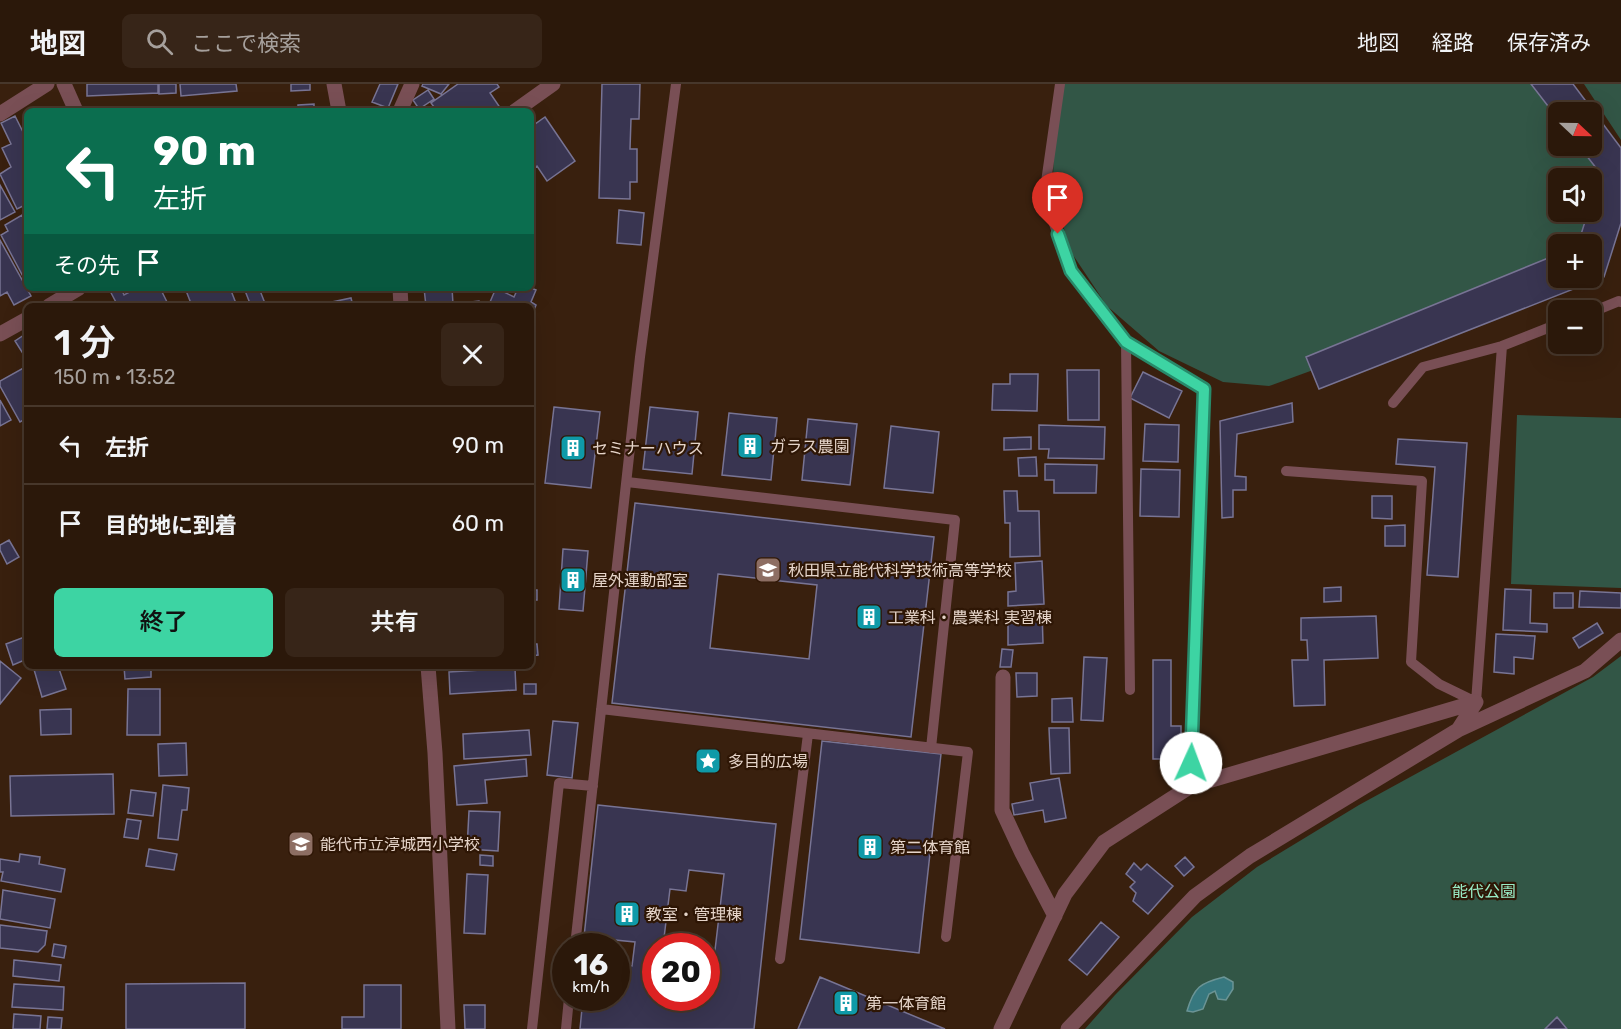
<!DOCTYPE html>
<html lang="ja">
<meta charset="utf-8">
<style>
:root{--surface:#2b180a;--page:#372518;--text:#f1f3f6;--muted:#a6a09c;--line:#47372b;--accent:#3dd4a3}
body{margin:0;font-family:Rubik,"Noto Sans JP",sans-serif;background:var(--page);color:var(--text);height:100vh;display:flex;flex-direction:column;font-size:22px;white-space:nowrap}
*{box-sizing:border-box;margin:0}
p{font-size:20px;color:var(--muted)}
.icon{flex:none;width:33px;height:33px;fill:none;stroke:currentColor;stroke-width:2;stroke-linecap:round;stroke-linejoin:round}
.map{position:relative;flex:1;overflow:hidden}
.panel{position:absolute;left:24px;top:219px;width:510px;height:366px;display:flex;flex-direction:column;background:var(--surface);border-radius:9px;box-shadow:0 6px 24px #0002,0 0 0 2px var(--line)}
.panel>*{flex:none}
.banner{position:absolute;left:24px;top:24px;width:510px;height:183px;border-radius:9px;box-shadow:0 6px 24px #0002,0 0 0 2px var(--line);background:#0b6e4f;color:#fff;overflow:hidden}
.needle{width:39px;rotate:112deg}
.buttons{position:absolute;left:1548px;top:18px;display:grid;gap:12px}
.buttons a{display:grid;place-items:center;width:54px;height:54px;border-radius:9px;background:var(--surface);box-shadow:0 6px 24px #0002,0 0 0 2px var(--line);font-size:30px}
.speed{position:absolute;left:552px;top:849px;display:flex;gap:12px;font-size:30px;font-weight:700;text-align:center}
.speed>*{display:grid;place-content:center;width:78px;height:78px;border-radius:50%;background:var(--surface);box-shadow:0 6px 24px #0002,0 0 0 2px var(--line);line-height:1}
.speed small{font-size:15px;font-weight:400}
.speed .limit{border:9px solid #d22;background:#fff;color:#111}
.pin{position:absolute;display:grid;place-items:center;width:51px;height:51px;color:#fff;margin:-62px -26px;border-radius:50% 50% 50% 0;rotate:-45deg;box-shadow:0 0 6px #0007}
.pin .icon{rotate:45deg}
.me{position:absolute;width:66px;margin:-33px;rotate:2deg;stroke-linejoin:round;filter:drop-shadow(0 0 4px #0008)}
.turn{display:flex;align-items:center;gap:21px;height:126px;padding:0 30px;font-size:27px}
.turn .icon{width:78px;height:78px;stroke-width:2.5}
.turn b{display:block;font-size:42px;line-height:51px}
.then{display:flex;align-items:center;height:57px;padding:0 30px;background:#0003;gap:12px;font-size:22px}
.round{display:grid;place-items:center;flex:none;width:63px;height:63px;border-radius:9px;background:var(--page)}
.overview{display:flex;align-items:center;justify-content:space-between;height:102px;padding:0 30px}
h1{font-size:36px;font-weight:600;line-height:45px}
.cta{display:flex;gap:12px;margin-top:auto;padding:12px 30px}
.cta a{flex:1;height:69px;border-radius:9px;background:var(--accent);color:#111;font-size:24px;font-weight:600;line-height:69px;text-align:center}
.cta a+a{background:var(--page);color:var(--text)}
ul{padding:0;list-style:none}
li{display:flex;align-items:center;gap:18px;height:78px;padding:0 30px;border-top:2px solid var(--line)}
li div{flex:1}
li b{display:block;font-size:22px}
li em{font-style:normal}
header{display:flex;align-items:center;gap:36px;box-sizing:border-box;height:84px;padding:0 30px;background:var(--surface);border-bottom:2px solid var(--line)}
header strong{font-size:28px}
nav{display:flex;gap:33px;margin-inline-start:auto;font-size:21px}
.search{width:420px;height:54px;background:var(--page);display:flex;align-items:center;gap:15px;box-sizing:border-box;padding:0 21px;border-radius:9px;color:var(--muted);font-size:22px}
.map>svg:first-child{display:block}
.green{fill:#325646;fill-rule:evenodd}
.water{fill:#37787f;stroke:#6b9495;stroke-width:1.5}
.building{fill:#393551;stroke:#787494;stroke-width:1.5;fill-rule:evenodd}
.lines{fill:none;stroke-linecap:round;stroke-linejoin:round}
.lane{stroke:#794f55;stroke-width:10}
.street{stroke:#794f55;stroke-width:15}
.route-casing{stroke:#288a6a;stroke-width:15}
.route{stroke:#3dd4a3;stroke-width:10}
.labels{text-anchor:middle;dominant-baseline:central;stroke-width:4.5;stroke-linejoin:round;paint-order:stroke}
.poi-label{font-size:16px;fill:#e5d4c9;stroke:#2e1605;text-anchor:start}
.park-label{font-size:16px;fill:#99edc7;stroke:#2e1605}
</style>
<header>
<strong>地図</strong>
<div class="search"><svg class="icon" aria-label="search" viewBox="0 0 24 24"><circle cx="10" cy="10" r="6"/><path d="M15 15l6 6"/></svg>ここで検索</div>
<nav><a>地図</a><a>経路</a><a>保存済み</a></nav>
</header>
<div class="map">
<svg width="1621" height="945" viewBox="0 0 1621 945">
<rect width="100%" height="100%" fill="#39200e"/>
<path class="green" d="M1062 0H1557L1580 28H1558V62H1592V42L1621 78V88L1592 183V160H1558V194H1565L1269 302 1223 298 1159 267 1107 222 1071 168 1053 108 1054 28ZM1558 94H1592V128H1558Z
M1584 0H1621V56Z
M1517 331 1621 334V504L1511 500Z
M1621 572V945H1085L1115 911 1192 833 1257 783 1359 721 1593 593Z"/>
<path class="water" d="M1224 893 1233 898V905L1226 916 1218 915 1215 907 1209 910 1203 925 1193 928 1187 927C1194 903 1200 899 1224 893Z"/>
<path class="building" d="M87 0H158V9L87 12Z
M159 0H176V9L159 10Z
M180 0H236L237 7 181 12Z
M291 0H310V6L291 7Z
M380 0H398L388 24 372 18Z
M423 0H449L441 10 422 2Z
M458 0H497L499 3 490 9 501 25 498 27H445L444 24 437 27 431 19Z
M602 0H640L639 35H631L630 65H637V98H630V115L599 114Z
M1531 0H1573L1621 64V139L1604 193 1319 305 1306 273 1558 170V194H1592V160H1578L1588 128H1592V117L1600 89 1579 62H1592V28H1558V35Z
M428 6 434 15 419 25 413 16Z
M314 20V27H298V21Z
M15 32 27 56V120L17 125 0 90 11 83 2 64 11 60 1 39Z
M545 33 575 77 547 97 537 82 531 87V43Z
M0 101 15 128 0 136Z
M619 126 644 129 641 161 617 159Z
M22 131 27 141V200L1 151 8 147 5 141Z
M0 156 31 212 14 221 7 208 0 212Z
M112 204H121L124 211 137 204H160L169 222H118L109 205Z
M185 204H230L237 222H192Z
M244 204H259L266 222H251Z
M424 204H452L453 220 479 217 480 222H426Z
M496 204 514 213 518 204H531L536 206 531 218 536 221 531 233V222H500L490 218Z
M351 214 353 222H313Z
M24 251 27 256V276L15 257Z
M27 282V334L20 338 0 302V297Z
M1067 286H1099V336H1068Z
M1143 288 1182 307 1169 334 1130 314Z
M1010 290H1038L1037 327 992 326 993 300H1010Z
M0 316 11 336 0 342Z
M1292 319 1293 338 1237 350 1235 392 1246 393V406H1233V433L1222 434 1220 337Z
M554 323 600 328 591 404 545 399Z
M650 323 698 328 692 390 643 385Z
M729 329 777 334 771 396 722 391Z
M808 335 857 340 850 401 802 396Z
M1145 340 1179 341 1178 378 1143 377Z
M1039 341 1105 343 1104 375 1048 374 1049 365H1039Z
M891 342 939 348 933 409 884 404Z
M1031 353V365L1004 366V354Z
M1398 355 1467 359 1458 493 1427 491 1435 383 1396 380Z
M1036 373 1037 392H1019L1018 374Z
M1045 380 1097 381 1096 409H1054V396H1045Z
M1141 385 1180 386 1179 433 1140 432Z
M1004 407H1017L1018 427H1039L1040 472 1010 473V439H1005Z
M1372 412H1392V435L1372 434Z
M635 419 934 453 911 653 612 619ZM718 490 817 501 809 575 710 564Z
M1405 441V462H1385V442Z
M9 456 19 473 7 480 0 466V461Z
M563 465 588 467 583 527 559 525Z
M1042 477 1044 520 1008 522V508L1016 507 1015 479Z
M1341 503V517L1324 518V504Z
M1505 505 1531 506 1530 539 1547 540V548L1503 546Z
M531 506H537V516H531Z
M1580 507 1621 509V524L1579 523Z
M1554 509H1573V524H1554Z
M1042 527 1043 559 1008 561V529Z
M1376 532 1378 574 1324 576 1325 621 1294 622 1292 576H1308L1307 556H1301V534Z
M1597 539 1603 549 1579 564 1573 554Z
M1496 550 1535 552 1533 575 1514 573V590L1494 588Z
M27 552V575L13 581 6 560Z
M531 560H537L538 571 531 572Z
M1002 565 1013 566 1011 583H1000Z
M1084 573 1107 574 1103 637 1081 636Z
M1153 576H1171V642H1181V675H1153Z
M0 577 21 594 0 620Z
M33 582H58L66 605 42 613Z
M124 582H151V593L125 595Z
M515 584 516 606 450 610 449 588Z
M1016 589H1037V612L1017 613Z
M524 600H536V610H524Z
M128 605H160V651H127Z
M1072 614 1073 638H1052V615Z
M71 625V650L41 651 40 626Z
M553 637 578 639 572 694 547 691Z
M1049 644H1069L1070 689 1051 690Z
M529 646 531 671 464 675 463 650Z
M822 657 941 670 919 869 800 855Z
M186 659 187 691 159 692 158 660Z
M526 675 527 692 485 696 487 719 457 721 454 682Z
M113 690 114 730 11 732 10 692Z
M1059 694 1066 734 1045 738 1043 726 1014 731 1012 720 1033 716 1030 699Z
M163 701 189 704 187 726H182L178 756 158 754Z
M131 706 156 709 153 732 128 729Z
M598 721 776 740 754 945H580L583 914H616V880L632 882 635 858 584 853ZM689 786 724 790 713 883 706 882V914H656V862H663L670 805 686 807Z
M469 727 500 728 498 767 467 765Z
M127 735 141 737 138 755 124 753Z
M149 765 177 770 174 786 146 782Z
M20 770 40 773 39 780 65 785 61 808 1 797 3 788H0V775L19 778Z
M480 771 493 772V782L480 781Z
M1185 773 1194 783 1184 792 1175 782Z
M1134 779 1141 786 1147 780 1173 802 1148 830 1133 817 1136 809 1130 803 1135 798 1126 790Z
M467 790 488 791 485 850 464 849Z
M3 806 55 815 50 844 0 835Z
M1101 838 1119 853 1087 891 1069 876Z
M0 841 47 847 45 861 38 868 0 864Z
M54 860 66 862 64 874 52 872Z
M14 876 61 881 59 897 13 892Z
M820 893 945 945H798Z
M245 899V945H126V900Z
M14 900 64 903 63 926 12 923Z
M364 901H401V945H342V933H364Z
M464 921H485V945H465Z
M14 930 41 932 40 945H13Z
M48 933 62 934 61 945H47Z
M1557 933 1567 945H1545Z"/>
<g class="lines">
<path class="lane" d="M1060 0 1044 112 1071 187 1126 258 1204 305 1191 702
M1592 228 1619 217 1621 218
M1126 258 1130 606
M1502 262 1558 240
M1286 387 1422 397 1411 578 1439 600 1476 618 1502 262 1423 283 1393 319
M627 398 955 436 931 664
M601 625 968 668 946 853
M575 862 640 273 676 0
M780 875 808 650
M532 945 559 699 593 702
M566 945 569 914"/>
<path class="street" d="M64 0 76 27
M334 0 339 27
M400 27 412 0
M515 27 553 0
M0 30 47 0
M400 204 401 222
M49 222 79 204
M0 250 27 235
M428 582 435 669 448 945
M1003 593 1002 726 1022 769 1055 832
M1001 945 1065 810 1104 758 1191 702 1476 618 1458 646
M1068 945 1195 812 1250 772 1458 646 1585 587 1621 556"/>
</g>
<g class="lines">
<g class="route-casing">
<path id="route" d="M1058 150 1071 187 1126 258 1204 305 1191 679"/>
</g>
<use href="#route" class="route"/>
</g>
<defs>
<g id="building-square" transform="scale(1.35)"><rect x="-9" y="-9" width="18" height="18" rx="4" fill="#0f9aa8" stroke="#2e1605"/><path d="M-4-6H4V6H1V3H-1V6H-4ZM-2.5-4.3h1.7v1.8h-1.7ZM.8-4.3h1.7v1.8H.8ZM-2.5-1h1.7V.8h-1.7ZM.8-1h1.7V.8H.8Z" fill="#fff"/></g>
<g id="school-square" transform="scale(1.35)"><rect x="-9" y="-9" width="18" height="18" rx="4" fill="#8d6e63" stroke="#2e1605"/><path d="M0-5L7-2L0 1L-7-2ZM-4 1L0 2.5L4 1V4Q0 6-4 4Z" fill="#fff"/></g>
<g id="sight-square" transform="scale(1.35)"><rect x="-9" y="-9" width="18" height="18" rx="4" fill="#0f9aa8" stroke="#2e1605"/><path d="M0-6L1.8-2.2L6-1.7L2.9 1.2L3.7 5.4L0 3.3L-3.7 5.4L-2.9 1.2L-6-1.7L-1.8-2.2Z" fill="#fff"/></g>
</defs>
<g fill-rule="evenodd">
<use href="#building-square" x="750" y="362"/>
<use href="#building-square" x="573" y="364"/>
<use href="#school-square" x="768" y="486"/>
<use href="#building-square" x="573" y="496"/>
<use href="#building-square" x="869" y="533"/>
<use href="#sight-square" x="708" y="677"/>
<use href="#school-square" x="301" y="760"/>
<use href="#building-square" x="870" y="763"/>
<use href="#building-square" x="627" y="830"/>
<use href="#building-square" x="846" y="919"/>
</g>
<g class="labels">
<g class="poi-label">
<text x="770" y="362">ガラス農園</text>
<text x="592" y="364">セミナーハウス</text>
<text x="788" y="486">秋田県立能代科学技術高等学校</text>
<text x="592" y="496">屋外運動部室</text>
<text x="888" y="533">工業科・農業科 実習棟</text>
<text x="728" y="677">多目的広場</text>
<text x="320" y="760">能代市立渟城西小学校</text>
<text x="890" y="763">第二体育館</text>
<text x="646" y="830">教室・管理棟</text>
<text x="866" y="919">第一体育館</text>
</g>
<g class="park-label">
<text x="1484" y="807">能代公園</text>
</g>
</g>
</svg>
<div class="buttons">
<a><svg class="needle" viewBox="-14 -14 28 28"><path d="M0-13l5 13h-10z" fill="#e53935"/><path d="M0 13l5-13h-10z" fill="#a6a09c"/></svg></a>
<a><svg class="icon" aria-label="sound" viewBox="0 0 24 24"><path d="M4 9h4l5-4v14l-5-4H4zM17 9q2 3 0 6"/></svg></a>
<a>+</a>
<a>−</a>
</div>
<div class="speed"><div>16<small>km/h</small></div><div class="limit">20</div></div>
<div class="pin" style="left:1058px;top:150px;background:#d93025"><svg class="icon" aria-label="arrive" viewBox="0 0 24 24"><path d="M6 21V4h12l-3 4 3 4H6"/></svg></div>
<svg class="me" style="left:1191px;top:679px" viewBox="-20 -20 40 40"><circle r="19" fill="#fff"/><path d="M0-13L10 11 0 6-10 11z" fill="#3dd4a3"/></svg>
<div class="banner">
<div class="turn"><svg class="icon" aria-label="left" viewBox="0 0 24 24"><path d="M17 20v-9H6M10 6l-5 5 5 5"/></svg><div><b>90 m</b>左折</div></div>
<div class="then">その先<svg class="icon" aria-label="arrive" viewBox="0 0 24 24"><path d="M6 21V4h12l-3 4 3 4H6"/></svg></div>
</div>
<section class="panel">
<div class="overview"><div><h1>1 分</h1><p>150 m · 13:52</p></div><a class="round"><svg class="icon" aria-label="close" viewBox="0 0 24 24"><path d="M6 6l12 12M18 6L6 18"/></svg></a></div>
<ul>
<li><svg class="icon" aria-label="left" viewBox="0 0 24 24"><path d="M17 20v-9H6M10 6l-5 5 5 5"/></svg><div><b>左折</b></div><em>90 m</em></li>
<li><svg class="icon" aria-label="arrive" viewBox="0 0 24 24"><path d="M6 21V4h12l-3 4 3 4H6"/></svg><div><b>目的地に到着</b></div><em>60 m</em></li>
</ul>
<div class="cta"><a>終了</a><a>共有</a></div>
</section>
</div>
